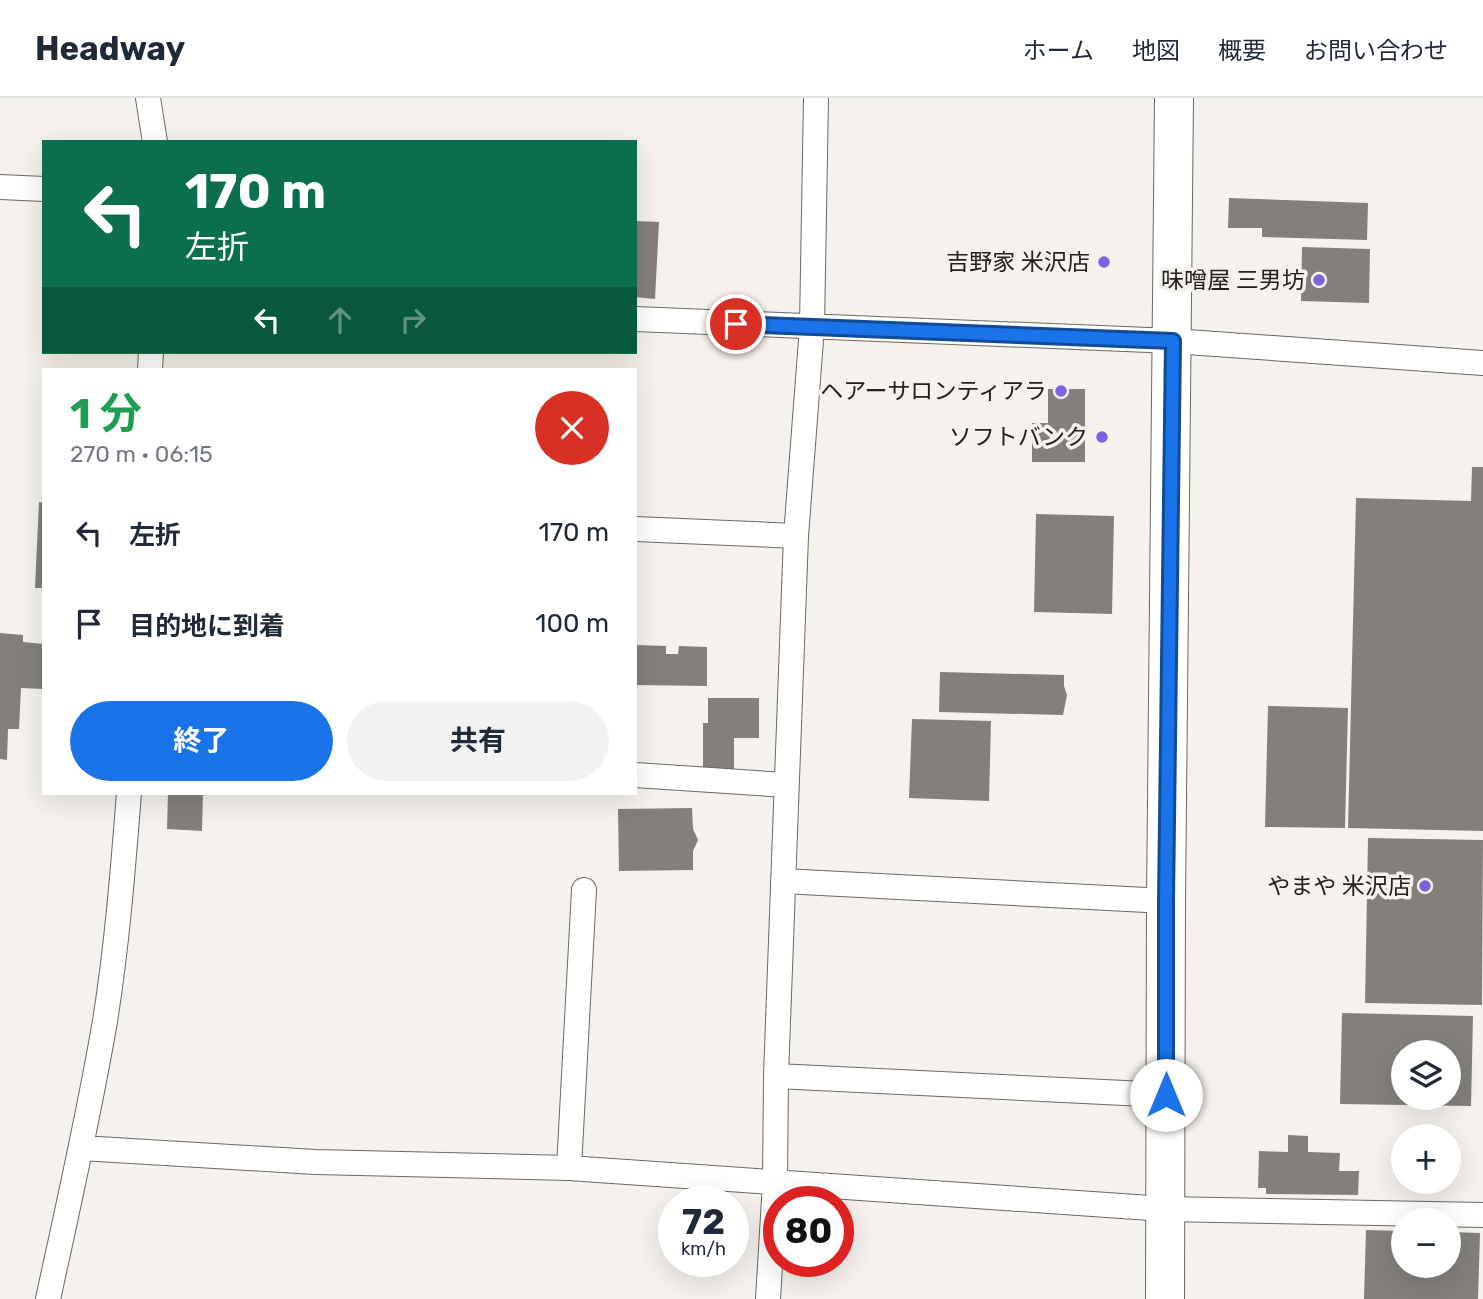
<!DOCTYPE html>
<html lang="ja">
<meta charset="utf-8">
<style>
:root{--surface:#fff;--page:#f2f2f3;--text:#1f2937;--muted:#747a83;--line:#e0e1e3;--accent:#1a73e8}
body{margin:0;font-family:Rubik,"Noto Sans JP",sans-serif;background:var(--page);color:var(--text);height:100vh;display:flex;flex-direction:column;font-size:26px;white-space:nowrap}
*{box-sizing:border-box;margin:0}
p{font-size:23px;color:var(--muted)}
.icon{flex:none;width:38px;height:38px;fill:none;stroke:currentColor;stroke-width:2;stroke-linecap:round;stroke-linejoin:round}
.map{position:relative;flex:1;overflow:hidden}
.panel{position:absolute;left:42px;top:270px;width:595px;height:427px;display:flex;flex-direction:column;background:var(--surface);border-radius:0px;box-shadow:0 7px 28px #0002}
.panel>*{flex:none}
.banner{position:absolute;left:42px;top:42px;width:595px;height:214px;border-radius:0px;box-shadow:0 7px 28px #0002;background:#0b6e4f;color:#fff;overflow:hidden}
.fabs{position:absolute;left:1391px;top:942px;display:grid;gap:14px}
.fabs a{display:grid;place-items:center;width:70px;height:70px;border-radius:50%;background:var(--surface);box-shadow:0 7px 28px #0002;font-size:35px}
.speed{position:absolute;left:658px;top:1088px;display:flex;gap:14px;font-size:35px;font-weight:700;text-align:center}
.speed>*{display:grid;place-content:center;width:91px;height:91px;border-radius:50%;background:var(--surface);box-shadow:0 7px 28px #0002;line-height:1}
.speed small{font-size:18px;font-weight:400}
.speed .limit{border:10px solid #d22;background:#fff;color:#111}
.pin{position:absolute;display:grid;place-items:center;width:60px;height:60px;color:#fff;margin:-30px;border:4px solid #fff;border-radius:50%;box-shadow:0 2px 7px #0007}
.me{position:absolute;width:77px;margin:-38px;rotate:0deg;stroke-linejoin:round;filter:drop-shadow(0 0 5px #0008)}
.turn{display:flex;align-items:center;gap:24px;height:147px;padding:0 28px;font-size:32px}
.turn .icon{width:91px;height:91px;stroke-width:2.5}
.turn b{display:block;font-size:49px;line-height:60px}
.lanes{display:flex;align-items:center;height:66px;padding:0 28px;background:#0003;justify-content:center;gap:35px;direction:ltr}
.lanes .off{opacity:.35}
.round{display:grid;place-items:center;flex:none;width:74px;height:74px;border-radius:37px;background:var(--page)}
.head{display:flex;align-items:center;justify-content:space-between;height:119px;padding:0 28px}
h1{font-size:42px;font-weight:700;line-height:52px;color:#1e9e55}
.button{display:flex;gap:14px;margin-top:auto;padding:14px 28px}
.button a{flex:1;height:80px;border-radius:42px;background:var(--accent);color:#fff;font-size:28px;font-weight:700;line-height:80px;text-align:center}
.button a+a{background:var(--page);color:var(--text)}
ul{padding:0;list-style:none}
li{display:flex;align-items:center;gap:21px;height:91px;padding:0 28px}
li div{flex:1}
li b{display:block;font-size:26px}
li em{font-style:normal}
header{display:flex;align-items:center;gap:42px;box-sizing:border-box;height:98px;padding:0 35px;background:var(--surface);border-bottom:2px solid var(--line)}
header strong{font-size:33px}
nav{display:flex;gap:38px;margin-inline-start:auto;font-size:24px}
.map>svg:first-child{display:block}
.building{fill:#83807c;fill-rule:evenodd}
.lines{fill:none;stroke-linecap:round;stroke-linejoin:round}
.street-casing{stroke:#6b6863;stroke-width:26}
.highway-casing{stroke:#6b6863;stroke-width:40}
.street{stroke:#fff;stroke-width:24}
.highway{stroke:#fff;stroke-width:38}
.route-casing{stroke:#114b97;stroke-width:18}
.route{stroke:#1a73e8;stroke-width:12}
.poi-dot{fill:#7f62dd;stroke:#f5f1ec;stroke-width:2.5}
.labels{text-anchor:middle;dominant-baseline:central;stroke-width:7;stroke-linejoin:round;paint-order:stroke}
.poi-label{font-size:23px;fill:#22211f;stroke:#f5f1ec;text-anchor:end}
</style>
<header>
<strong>Headway</strong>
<nav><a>ホーム</a><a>地図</a><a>概要</a><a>お問い合わせ</a></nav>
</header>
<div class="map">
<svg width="1483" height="1201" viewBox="0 0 1483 1201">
<rect width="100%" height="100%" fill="#f5f1ec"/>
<path class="building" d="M1229 100 1368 105 1367 142 1262 139V130H1228Z
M635 123 659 124 655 201 635 199Z
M1302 149 1370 151 1369 205 1301 203Z
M1048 291H1085V364H1032V325H1048Z
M1472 369H1483V733L1348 730 1356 400 1471 403Z
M39 404 44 405V490H35Z
M1036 416 1114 418 1112 516 1034 514Z
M0 535 23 537V544L44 546V591L21 590 19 631H8L7 662 0 661Z
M635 547 666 548V556H678L679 548 707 549V588L635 587Z
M940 574 1064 577V588L1067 597 1063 617 939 614Z
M708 600H759V640H734V671H703V625H708Z
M1268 608 1348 610 1345 730 1265 729Z
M912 621 991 623 989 703 909 700Z
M168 695H203L202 733 167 731Z
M692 710 693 731 698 742 693 753V772L619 773 618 711Z
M1368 740 1483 742 1482 907 1365 905Z
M1342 915 1473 918 1471 1008 1340 1006ZM1404 954H1449V999H1404Z
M1288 1037 1308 1038V1054L1340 1055 1339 1073H1359L1358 1097 1266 1096V1090H1258L1259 1053 1288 1054Z
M1366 1132 1404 1133V1167H1449V1134L1480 1135 1478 1201H1364Z"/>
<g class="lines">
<g class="street-casing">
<path id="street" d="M148 0 155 44
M0 89 44 91
M635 221 1173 243 1483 265
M150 271 151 254
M635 431 796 438
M635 677 786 687
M783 783 1166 803
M776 978 1166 997
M81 1050 315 1064 569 1070 1165 1111 1483 1117
M569 1070 584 792
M48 1201C68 1109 89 1017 105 923 117 848 123 771 129 695
M768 1201 775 1084 776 978 796 438 812 229 816 0"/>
</g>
<g class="highway-casing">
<path id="highway" d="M1165 1201 1166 803 1174 0"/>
</g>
<use href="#street" class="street"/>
<use href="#highway" class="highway"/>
</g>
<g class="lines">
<g class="route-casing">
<path id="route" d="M736 226 1173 243 1166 803V997"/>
</g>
<use href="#route" class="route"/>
</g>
<g class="poi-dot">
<circle cx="1104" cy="164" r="7"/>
<circle cx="1319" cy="182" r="7"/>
<circle cx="1061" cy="293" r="7"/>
<circle cx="1102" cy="339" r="7"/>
<circle cx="1425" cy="788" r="7"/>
</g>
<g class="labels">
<g class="poi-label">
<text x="1090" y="164">吉野家 米沢店</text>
<text x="1305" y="182">味噌屋 三男坊</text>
<text x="1047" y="293">ヘアーサロンティアラ</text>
<text x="1088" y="339">ソフトバンク</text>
<text x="1411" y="788">やまや 米沢店</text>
</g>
</g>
</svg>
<div class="fabs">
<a><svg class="icon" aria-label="layers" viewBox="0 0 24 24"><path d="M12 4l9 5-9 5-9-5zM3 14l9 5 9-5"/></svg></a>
<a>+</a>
<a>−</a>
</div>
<div class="speed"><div>72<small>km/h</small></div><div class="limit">80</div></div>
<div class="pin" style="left:736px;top:226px;background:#d93025"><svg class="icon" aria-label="arrive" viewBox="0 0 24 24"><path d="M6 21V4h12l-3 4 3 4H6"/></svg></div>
<svg class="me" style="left:1166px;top:997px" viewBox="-20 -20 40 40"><circle r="19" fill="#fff"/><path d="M0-13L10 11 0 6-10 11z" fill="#1a73e8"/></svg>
<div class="banner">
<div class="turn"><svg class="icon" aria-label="left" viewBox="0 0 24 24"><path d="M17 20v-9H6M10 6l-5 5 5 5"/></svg><div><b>170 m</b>左折</div></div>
<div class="lanes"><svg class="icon" aria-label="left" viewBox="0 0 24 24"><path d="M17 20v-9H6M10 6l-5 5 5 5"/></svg><svg class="icon off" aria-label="ahead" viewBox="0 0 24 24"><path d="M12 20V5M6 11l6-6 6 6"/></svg><svg class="icon off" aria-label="right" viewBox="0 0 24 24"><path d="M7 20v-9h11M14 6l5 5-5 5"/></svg></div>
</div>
<section class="panel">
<div class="head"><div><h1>1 分</h1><p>270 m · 06:15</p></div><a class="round" style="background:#d93025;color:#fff"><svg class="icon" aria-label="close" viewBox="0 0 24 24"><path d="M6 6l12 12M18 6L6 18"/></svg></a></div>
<ul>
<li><svg class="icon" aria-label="left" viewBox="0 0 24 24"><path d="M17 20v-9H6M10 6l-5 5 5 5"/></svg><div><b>左折</b></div><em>170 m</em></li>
<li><svg class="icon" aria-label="arrive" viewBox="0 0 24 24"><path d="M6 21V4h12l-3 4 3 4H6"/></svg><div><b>目的地に到着</b></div><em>100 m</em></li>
</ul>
<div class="button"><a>終了</a><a>共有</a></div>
</section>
</div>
